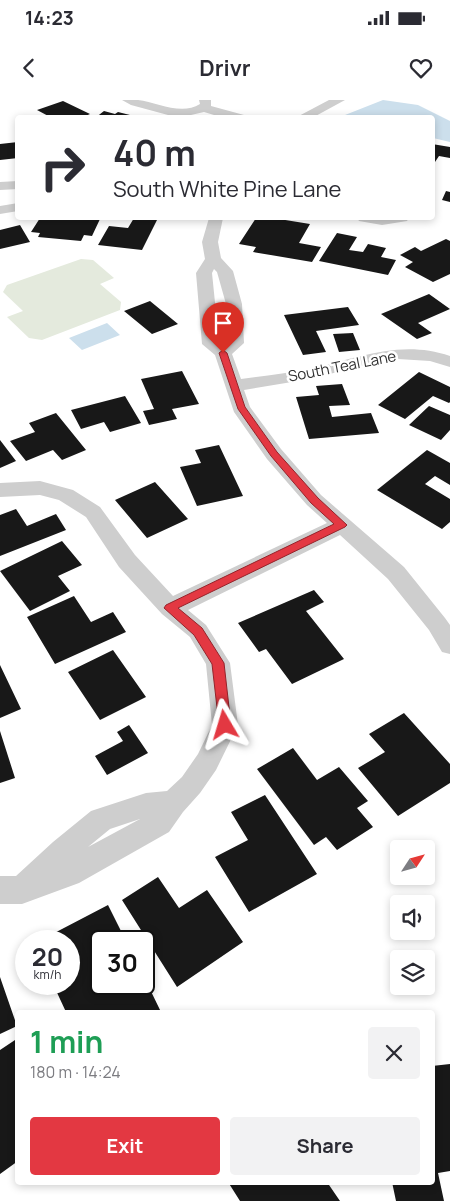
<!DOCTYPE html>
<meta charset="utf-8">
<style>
:root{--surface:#fff;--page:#f2f2f3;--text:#2b2b33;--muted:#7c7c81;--accent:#e33842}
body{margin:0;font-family:Manrope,sans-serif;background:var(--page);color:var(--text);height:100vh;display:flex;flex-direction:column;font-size:19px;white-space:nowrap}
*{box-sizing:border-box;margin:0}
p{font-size:16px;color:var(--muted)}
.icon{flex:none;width:28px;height:28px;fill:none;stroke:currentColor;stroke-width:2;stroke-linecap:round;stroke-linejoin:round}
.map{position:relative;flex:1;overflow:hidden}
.details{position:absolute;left:15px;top:910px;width:420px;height:175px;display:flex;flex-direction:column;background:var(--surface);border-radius:5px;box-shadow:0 2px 8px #0003}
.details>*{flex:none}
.guide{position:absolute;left:15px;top:15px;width:420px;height:105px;border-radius:5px;box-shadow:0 2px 8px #0003;background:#fff;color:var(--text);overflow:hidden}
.needle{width:32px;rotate:54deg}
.controls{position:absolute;left:390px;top:740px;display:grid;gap:10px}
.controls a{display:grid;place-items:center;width:45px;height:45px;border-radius:5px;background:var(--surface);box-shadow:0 2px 8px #0003;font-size:25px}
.speed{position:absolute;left:15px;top:830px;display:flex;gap:10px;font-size:25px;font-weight:700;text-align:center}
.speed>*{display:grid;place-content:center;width:65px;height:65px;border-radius:50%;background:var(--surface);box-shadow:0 2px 8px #0003;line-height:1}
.speed small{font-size:12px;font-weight:400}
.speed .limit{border:2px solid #111;border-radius:8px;background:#fff;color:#111}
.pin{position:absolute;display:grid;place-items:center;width:42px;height:42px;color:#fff;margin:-51px -21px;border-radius:50% 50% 50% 0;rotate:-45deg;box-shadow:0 0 5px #0007}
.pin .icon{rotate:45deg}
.me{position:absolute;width:55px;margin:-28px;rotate:353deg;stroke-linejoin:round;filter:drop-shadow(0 0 4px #0008)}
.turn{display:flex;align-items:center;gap:18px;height:105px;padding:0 15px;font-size:22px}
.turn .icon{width:65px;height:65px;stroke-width:2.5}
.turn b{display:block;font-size:35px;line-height:42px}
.round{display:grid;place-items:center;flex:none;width:52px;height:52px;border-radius:5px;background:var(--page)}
.head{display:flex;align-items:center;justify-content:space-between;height:85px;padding:0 15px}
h1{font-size:30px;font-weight:700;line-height:38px;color:#1e9e55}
.button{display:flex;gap:10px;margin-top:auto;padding:10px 15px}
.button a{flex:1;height:58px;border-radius:5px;background:var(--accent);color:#fff;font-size:20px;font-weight:700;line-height:58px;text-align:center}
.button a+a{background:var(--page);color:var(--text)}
.status{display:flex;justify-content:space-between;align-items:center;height:35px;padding:0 25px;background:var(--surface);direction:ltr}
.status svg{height:14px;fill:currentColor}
header{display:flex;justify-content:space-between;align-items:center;height:65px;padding:0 15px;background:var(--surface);font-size:22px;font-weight:700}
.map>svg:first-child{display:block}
.green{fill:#e4eadd}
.water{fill:#ccdfec}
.building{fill:#181818}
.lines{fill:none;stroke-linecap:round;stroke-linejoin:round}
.street{fill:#cecece;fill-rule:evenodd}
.route{fill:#e33842;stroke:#94242b}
.labels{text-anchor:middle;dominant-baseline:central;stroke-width:5;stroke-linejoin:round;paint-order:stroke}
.far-street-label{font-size:15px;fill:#313131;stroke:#fff}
</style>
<div class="status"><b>14:23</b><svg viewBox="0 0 49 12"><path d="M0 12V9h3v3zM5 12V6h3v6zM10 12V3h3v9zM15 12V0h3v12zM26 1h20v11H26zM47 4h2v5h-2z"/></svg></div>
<header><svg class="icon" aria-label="back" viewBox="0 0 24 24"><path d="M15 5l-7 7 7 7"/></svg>Drivr<svg class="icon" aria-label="heart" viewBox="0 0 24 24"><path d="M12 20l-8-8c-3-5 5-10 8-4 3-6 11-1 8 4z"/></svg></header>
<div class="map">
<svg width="450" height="1101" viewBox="0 0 450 1101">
<rect width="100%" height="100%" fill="#fff"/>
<path class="green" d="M81 159 93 160 114 178 100 184 121 202 120 210 42 240 29 238 7 217 23 211 3 192 7 185Z"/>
<path class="water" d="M383 0 418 5 450 21V42L433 38 432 18H353L345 15Z
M107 223 120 235 82 250 69 238Z"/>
<path class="building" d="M63 1 90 14 81 18H52L37 10Z
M104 11 115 14 118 12 130 15 125 18H95Z
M18 42V58L0 60V44Z
M432 44 450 47V58L439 56 435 62H432Z
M446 91 450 92V102L442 100Z
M40 118H77L100 119 92 136 84 135 81 141 38 137 40 133 31 132Z
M134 118 157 120 142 150 98 145 109 126 128 128Z
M256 118H273L310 124 299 143 321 147 312 162 253 152 256 147 239 144Z
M20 125 30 142 0 149V130Z
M337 133 357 137 349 150 363 152 368 144 386 148 381 157 396 160 388 175 319 161Z
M446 139 450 141V174L433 182 405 167 413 162 400 155 415 147 421 151Z
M429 194 450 209 418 223 432 233 417 239 381 214Z
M150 201 178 224 152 234 124 211Z
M348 207 359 225 316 231 326 252 303 255 284 215Z
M353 233 360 250 339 252 333 234Z
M182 271 199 304 172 309 177 319 149 325 143 311 154 309 141 279Z
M419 272 450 287V302L449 303 433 296 405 319 378 305Z
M342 284 350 305 329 306 332 317 371 313 379 333 309 339 296 297 319 295 316 286Z
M125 296 141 323 110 332 104 322 81 329 71 310Z
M429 306 450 315V330L441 340 409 325Z
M56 313 86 350 62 360 53 350 26 361 10 341 35 332 29 323Z
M0 340 16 361 0 368Z
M219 345 243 396 197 406 180 367 201 363 195 350Z
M427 350 450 363V385L435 376 425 384 450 399V422L442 429 377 390Z
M155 382 188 419 147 438 115 400Z
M16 409 27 426 56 414 66 430 0 456V415Z
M62 441 82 465 58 476 70 491 30 511 0 471Z
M314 490 324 502 306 511 344 559 292 584 266 549 259 552 238 523Z
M74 496 91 522 113 512 126 532 55 564 27 517Z
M113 550 146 597 100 620 68 572Z
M0 565 21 609 0 618Z
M404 613 450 664V683L398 716 358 668 385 652 369 634Z
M129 625 148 653 107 675 95 656 123 641 117 632Z
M0 631 15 678 0 683Z
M293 648 317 680 339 667 368 701 357 708 373 727 337 750 326 737 314 745 257 669Z
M265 695 317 774 249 812 215 757 248 740 231 712Z
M158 777 179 808 207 790 243 842 177 887 122 800Z
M108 805 126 841H101V884H144V877L161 912H66L53 884H69V841H39Z
M0 877 17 926 0 934Z
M18 938V1061L0 1074V950Z
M450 964V1071L438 1073 444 1101H396L392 1082H432V966Z
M228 1082H327L340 1101H240Z"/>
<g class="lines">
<path class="street" d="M122 0C127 0 133 0 138 0 157 2 181 16 200 4L199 0H211V6L244 15 246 18H224L204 12 191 15H168L131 5Z
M329 0H345L312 18H295Z
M18 81V89L0 90V82Z
M18 103V111L0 114V106Z
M209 118H223L218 142 221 158 233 171 242 204 244 243 232 254 241 279C264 276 287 273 310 269 358 258 401 239 450 256V267L430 261 398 259 365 265 310 279 244 290 250 307 281 349 321 395 404 467 445 518 450 525V554L442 552 429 530 388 479 340 435 188 510 206 525 230 563 238 625 216 670 200 693 183 712 169 732 79 783 22 804H0V776H16L53 742 91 711 146 693 167 691 182 677 198 654 212 625 206 564 190 537 162 514 119 467 86 417 59 400 40 395 0 397V383L40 381 73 390 100 407 135 455 173 496 327 423 307 405 267 359 234 312 215 255 202 244 196 173 205 159 202 142ZM214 169 217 172 226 204V241L223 244 219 242 212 173ZM140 719 88 747 110 729Z
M357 118H409L407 121 382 125 359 121Z"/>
</g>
<path class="route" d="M223 250 227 253 245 307 277 352 318 398 347 425 345 427 178 508 202 528 224 563 231 625 230 629 225 630 221 629 219 625 212 564 194 535 164 508 166 505 334 424 311 403 271 356 238 309 219 253Z"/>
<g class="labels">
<g class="far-street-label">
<text transform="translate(342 266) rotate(-11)">South Teal Lane</text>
</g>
</g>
</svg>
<div class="controls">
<a><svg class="needle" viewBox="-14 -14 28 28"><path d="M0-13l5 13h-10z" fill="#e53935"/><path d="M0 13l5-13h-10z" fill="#7c7c81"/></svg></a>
<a><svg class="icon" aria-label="sound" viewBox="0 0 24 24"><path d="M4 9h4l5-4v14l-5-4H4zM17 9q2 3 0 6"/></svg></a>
<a><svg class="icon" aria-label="layers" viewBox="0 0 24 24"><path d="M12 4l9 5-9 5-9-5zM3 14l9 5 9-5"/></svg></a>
</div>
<div class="speed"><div>20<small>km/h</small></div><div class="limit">30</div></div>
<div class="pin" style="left:223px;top:253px;background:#d93025"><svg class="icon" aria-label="arrive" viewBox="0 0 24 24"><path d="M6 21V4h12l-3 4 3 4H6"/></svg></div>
<svg class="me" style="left:225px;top:625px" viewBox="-20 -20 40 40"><path d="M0-17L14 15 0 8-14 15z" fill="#e33842" stroke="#fff" stroke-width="4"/></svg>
<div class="guide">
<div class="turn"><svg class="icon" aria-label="right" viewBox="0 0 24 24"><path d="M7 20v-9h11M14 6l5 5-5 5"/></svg><div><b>40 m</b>South White Pine Lane</div></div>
</div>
<section class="details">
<div class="head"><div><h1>1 min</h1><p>180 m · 14:24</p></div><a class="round"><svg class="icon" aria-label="close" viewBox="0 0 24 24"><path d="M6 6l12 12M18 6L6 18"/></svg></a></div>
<div class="button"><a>Exit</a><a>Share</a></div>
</section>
</div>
